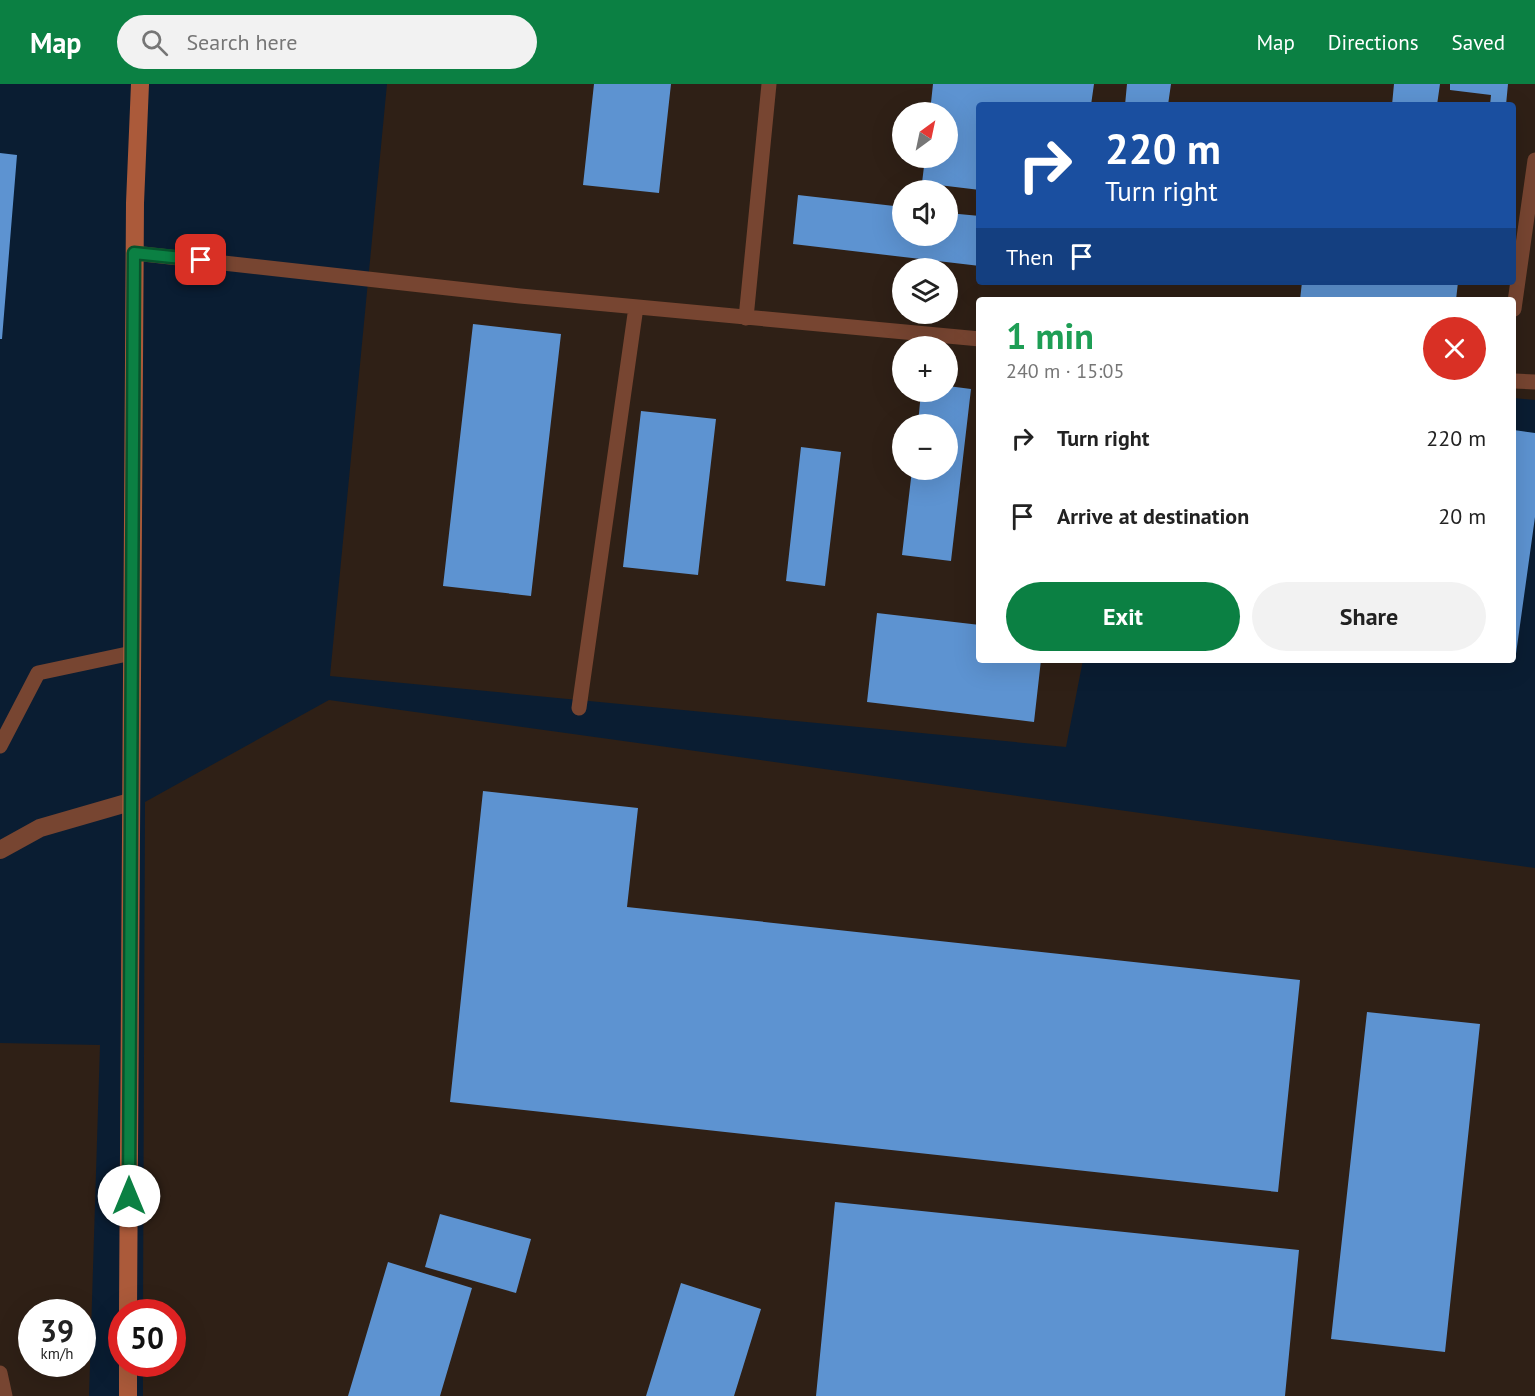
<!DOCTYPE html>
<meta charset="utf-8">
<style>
:root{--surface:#fff;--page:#f2f2f2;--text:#222;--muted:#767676;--accent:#0b8043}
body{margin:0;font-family:"PT Sans",sans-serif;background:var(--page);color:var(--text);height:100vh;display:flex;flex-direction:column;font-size:22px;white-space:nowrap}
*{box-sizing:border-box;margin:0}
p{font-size:20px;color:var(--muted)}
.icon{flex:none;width:33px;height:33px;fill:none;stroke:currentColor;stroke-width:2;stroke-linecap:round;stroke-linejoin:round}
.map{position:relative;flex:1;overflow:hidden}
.side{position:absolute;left:976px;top:213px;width:540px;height:366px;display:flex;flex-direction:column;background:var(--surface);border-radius:6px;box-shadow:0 6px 24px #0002}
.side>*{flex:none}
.hud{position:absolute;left:976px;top:18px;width:540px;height:183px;border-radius:6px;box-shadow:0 6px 24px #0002;background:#1a4fa0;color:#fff;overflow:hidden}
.needle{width:39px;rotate:33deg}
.tools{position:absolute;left:892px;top:18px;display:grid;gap:12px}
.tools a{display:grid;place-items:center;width:66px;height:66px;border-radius:50%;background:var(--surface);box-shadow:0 6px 24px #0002;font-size:30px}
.speed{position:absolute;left:18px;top:1215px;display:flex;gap:12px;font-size:30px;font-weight:700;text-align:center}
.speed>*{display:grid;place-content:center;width:78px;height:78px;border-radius:50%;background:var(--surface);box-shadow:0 6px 24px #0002;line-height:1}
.speed small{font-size:15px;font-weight:400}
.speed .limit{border:9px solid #d22;background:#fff;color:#111}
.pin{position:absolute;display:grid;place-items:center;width:51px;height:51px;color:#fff;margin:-26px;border-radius:12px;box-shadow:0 3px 9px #0006}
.me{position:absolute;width:66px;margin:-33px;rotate:0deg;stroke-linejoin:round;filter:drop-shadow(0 0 4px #0008)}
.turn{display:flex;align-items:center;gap:21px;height:126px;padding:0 30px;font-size:27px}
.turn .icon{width:78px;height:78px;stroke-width:2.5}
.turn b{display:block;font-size:42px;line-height:51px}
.then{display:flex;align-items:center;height:57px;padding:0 30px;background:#0003;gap:12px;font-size:22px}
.round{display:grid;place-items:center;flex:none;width:63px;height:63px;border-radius:32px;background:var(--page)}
.head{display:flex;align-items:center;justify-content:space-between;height:102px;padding:0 30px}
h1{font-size:36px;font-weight:800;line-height:45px;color:#1e9e55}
.action{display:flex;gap:12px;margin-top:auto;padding:12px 30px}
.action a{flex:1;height:69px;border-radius:36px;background:var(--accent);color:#fff;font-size:24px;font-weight:800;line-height:69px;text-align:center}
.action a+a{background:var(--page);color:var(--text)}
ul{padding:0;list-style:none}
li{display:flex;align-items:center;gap:18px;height:78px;padding:0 30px}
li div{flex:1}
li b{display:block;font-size:22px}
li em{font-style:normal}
header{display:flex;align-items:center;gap:36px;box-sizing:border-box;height:84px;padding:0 30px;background:var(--accent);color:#fff}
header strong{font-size:28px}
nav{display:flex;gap:33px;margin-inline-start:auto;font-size:21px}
.search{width:420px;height:54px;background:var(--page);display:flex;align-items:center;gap:15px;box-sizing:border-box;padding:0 21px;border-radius:33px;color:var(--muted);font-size:22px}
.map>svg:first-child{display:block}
.industrial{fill:#2f2016;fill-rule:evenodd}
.building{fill:#5d93d1}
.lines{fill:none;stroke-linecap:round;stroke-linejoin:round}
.lane{stroke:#774531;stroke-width:15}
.street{stroke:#774531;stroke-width:18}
.secondary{stroke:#ab5a3a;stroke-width:18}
.route-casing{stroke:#07532c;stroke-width:15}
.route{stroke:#0b8043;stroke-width:10}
</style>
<header>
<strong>Map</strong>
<div class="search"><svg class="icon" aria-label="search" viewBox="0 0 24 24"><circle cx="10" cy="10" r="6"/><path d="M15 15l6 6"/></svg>Search here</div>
<nav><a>Map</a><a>Directions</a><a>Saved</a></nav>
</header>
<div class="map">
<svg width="1535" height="1312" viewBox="0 0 1535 1312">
<rect width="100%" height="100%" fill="#0a1d32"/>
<path class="industrial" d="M387 0H1535V316L1514 314V216H980V576H1083L1066 663 330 592ZM980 21H1514V198H980ZM903 28H948V74H903ZM903 106H948V152H903ZM903 184H948V230H903ZM903 262H948V308H903ZM903 340H948V386H903Z
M329 616 1535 784V1312H143V1280H172V1228H143L145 718Z
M0 959 100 961 89 1312H0ZM32 1228H82V1280H32Z"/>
<path class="building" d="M594 0H671L659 109 583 101Z
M933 0H1094L1091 21H980V106L922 99 925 74H948V28H930Z
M1127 0H1171L1168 21H1125Z
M1394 0H1440L1437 21H1392Z
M1450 0H1508L1506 21H1490L1491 11 1450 6Z
M0 69 17 71 2 255H0Z
M798 111 903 123V152H948V129L980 132V182L793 160Z
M1302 198H1458L1456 216H1300Z
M473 240 561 250 531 512 443 502Z
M948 302 971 305 951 477 902 471 912 386H948V340H918L921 308H948Z
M641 327 716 335 698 491 623 483Z
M1514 346 1535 349V433L1515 577Z
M801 363 841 368 825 502 786 497Z
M877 529 980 541V576H1041L1034 638 867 618Z
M483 707 638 724 627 823 1300 896 1278 1108 450 1018Z
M1367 928 1480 940 1445 1268 1331 1255Z
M835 1118 1299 1166 1285 1312H816Z
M440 1130 531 1155 516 1209 425 1183Z
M388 1178 472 1204 440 1312H348Z
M681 1199 761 1225 734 1312H646Z"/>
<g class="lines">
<path class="lane" d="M134 169 520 212 980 255
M1514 225 1535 76
M746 234 769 0
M1514 297 1535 298
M579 624 636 223
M0 662 38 589 132 569
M0 1289 5 1312"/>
<path class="street" d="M0 766 40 744 130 718"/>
<path class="secondary" d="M128 1228 135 119 140 0
M128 1312V1280"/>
</g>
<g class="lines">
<g class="route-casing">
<path id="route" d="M129 1112 134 169 201 176"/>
</g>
<use href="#route" class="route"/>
</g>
</svg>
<div class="tools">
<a><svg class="needle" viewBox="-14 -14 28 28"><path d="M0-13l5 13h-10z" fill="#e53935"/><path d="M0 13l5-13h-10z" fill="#767676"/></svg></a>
<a><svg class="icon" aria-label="sound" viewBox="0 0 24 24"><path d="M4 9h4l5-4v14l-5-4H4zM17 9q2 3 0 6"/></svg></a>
<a><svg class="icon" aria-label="layers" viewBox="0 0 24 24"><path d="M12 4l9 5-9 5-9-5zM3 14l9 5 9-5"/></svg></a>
<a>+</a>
<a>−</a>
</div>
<div class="speed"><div>39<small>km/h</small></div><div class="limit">50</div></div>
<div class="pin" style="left:201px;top:176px;background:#d93025"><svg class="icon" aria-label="arrive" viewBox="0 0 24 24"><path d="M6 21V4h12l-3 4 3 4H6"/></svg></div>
<svg class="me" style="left:129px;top:1112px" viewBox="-20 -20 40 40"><circle r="19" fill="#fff"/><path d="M0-13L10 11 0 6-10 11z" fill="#0b8043"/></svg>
<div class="hud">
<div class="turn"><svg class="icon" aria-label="right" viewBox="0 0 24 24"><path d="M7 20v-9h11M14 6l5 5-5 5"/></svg><div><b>220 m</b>Turn right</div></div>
<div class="then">Then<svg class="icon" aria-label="arrive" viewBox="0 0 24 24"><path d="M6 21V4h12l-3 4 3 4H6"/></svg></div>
</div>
<section class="side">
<div class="head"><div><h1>1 min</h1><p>240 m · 15:05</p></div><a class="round" style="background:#d93025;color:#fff"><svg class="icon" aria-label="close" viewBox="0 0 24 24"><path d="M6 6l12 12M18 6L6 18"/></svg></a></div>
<ul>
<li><svg class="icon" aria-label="right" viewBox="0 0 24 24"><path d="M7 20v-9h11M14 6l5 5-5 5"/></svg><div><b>Turn right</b></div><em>220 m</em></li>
<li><svg class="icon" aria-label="arrive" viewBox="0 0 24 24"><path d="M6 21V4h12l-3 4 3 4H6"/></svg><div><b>Arrive at destination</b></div><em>20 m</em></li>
</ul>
<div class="action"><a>Exit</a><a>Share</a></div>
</section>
</div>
